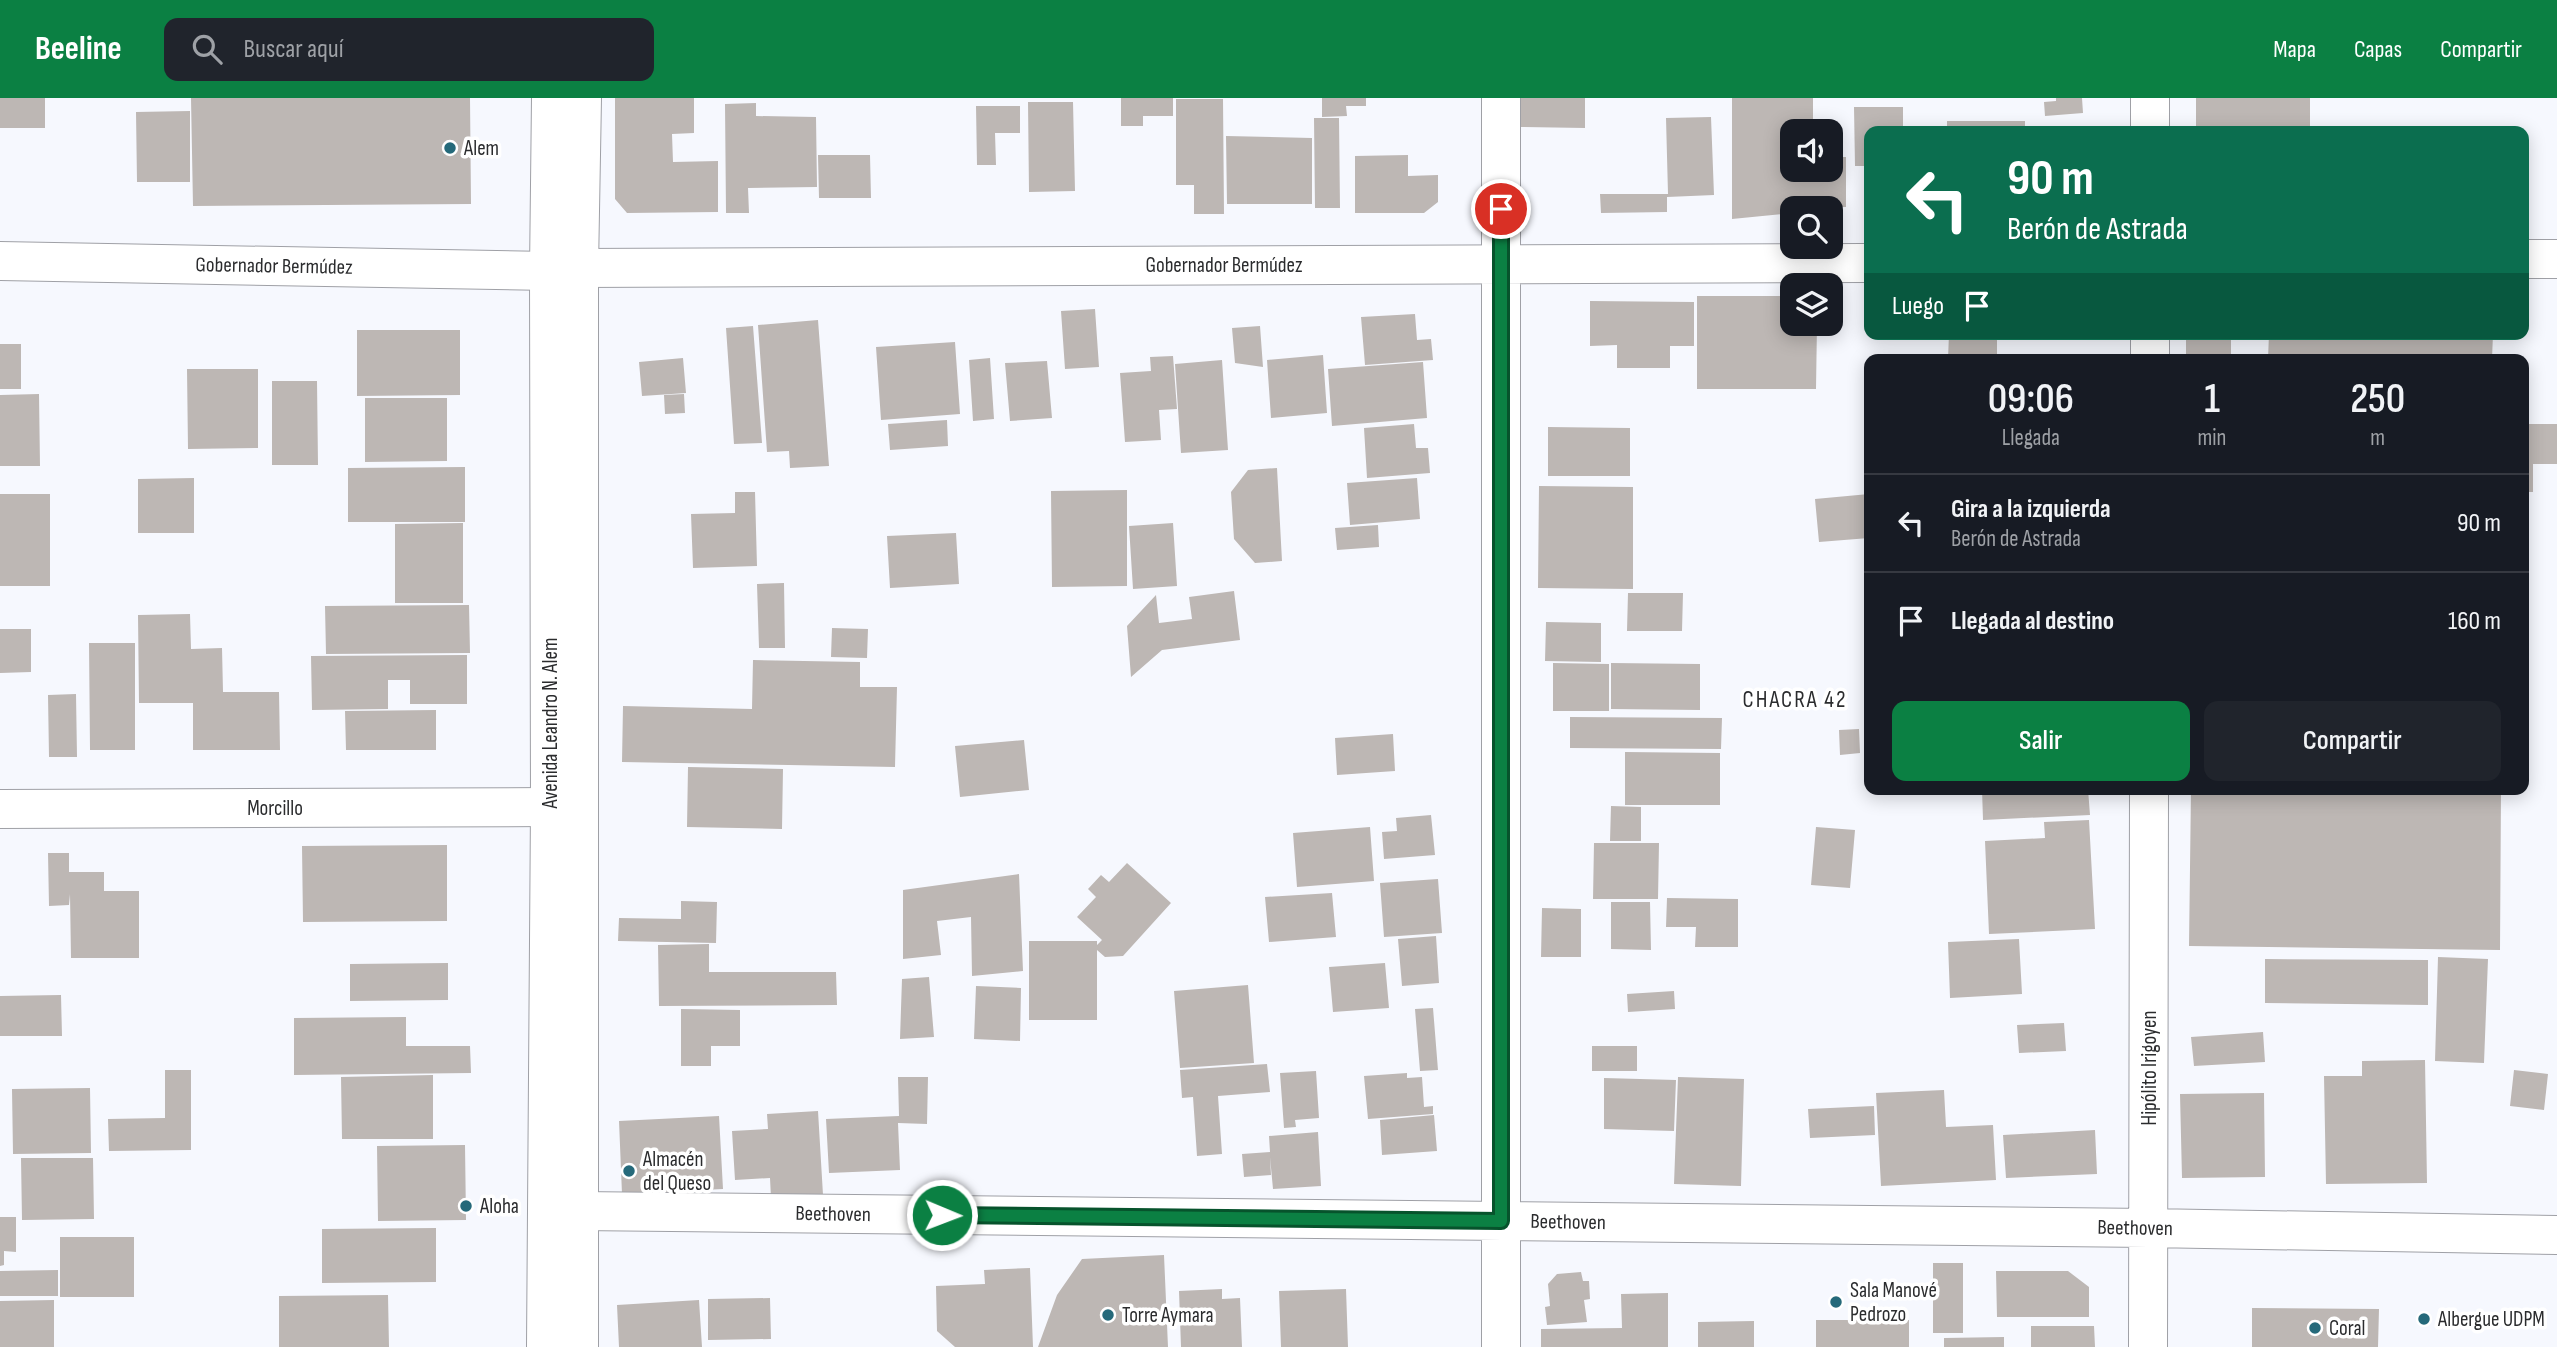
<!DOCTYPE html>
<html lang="es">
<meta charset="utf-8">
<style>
:root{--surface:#171b24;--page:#20242c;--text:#f1f3f6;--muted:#9ea1a6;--line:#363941;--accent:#0b8043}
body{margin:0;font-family:"Sofia Sans Condensed",sans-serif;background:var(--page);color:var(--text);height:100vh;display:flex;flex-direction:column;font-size:26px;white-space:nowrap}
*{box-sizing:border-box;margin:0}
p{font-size:23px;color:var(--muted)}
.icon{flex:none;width:38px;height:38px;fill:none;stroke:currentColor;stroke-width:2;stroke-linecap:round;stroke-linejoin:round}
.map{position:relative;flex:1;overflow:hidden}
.panel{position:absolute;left:1864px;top:256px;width:665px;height:441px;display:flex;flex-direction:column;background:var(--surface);border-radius:14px;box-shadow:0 4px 18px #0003}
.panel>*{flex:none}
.top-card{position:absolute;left:1864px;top:28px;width:665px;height:214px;border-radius:14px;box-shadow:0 4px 18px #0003;background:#0b6e4f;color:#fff;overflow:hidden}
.tools{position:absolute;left:1780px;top:21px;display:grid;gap:14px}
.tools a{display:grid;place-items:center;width:63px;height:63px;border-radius:14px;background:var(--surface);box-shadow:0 4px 18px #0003;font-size:35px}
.pin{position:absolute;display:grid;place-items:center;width:60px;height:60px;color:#fff;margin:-30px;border:4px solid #fff;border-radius:50%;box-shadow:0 2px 7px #0007}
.me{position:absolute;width:77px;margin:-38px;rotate:91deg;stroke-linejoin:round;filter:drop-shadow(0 0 5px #0008)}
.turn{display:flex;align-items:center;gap:24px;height:147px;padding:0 28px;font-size:32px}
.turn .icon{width:91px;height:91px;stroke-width:2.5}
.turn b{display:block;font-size:49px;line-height:60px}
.then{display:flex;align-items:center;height:66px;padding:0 28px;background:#0003;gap:14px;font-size:26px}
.eta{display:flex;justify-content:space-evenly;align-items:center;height:119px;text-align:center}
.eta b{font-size:42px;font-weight:600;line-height:49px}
.button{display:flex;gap:14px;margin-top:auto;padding:14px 28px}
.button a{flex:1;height:80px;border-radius:14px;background:var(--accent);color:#fff;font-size:28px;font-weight:600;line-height:80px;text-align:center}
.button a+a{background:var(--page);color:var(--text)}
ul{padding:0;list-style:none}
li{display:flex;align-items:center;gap:21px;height:98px;padding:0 28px;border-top:2px solid var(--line)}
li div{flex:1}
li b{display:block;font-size:26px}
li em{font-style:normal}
header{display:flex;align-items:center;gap:42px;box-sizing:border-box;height:98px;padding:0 35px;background:var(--accent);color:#fff}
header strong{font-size:33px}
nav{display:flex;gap:38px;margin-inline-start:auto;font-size:24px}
.search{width:490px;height:63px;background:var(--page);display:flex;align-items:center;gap:18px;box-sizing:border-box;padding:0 24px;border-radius:14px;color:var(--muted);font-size:26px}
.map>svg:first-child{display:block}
.building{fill:#bdb7b4}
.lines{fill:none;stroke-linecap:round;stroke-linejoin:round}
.street-casing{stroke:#9fa0a6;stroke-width:40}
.secondary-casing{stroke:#9fa0a6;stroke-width:40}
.street{stroke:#fff;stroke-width:38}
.secondary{stroke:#fff;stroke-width:38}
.route-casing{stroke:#07532c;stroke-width:18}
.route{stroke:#0b8043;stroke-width:12}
.poi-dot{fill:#25697a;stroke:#fff;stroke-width:2.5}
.labels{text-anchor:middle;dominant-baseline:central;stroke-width:7;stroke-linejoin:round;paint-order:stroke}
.poi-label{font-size:21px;fill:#2b2c2e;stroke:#fff;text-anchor:start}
.street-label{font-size:21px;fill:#2b2c2e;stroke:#fff}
.neighbourhood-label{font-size:23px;letter-spacing:2px;fill:#2b2c2e;stroke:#fff}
</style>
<header>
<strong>Beeline</strong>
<div class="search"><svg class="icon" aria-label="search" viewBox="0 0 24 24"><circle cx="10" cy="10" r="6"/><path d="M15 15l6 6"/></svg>Buscar aquí</div>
<nav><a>Mapa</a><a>Capas</a><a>Compartir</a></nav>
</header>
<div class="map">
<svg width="2557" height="1249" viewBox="0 0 2557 1249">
<rect width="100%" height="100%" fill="#f6f8fe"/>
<path class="building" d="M0 0H45V30H0Z
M191 0H470L471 106 193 108Z
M615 0H694V35L672 36 673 64 718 63V114L627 115 615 101Z
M1121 0H1173V18H1143V28H1121Z
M1322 0H1366V8H1346L1347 18 1322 19Z
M1520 0H1585V30L1520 29Z
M1732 0H1813V33H1792V72H1830V59H1846V109L1792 110V115L1732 121Z
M2056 0H2082L2083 15 2045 18 2044 4 2056 3Z
M2196 0H2310V33H2196Z
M1176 1H1223L1224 116H1194V87H1176Z
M1028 4H1073L1075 93 1029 94Z
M756 5V18L816 19 817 89 748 90 749 115H726L725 6Z
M976 8H1020V35H995L996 67H977Z
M1854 9H1903V33H1869V68H1855Z
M190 13V84H137L136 14Z
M1711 19 1714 97 1667 99V114L1601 115 1600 96H1668L1666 20Z
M1314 20H1339L1340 110H1315Z
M1947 23H2025V33H1947Z
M1226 38 1312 40V106H1227Z
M818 57H870L871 100H819Z
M1408 57V78L1438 77V104L1424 115H1355V58Z
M1697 198H1792V226H1817L1816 291H1697Z
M1590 203 1694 204V248H1670V270H1617V247L1590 248Z
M1095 211 1099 269 1065 271 1061 213Z
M1415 216 1417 242 1431 241 1433 262 1365 267 1361 219Z
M818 222 829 368 790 370 789 353 767 354 758 227Z
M753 228 762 345 734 346 726 230Z
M1260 228 1263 269 1235 265 1232 230Z
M357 232H460V297L357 298Z
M1949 236H1997V261H1948Z
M2186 236H2231V261H2186Z
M2269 236H2493L2492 261H2268Z
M955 244 960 316 881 322 876 249Z
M0 246H21V291H0Z
M1323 257 1327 315 1271 320 1267 262Z
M1173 258 1177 311 1159 312 1161 342 1125 344 1120 275 1151 273 1150 259Z
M683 260 686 295 642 298 639 264Z
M990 260 994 321 973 323 969 262Z
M1222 262 1228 352 1181 355 1175 266Z
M1047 263 1052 320 1010 323 1005 265Z
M1423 264 1427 320 1332 328 1328 271Z
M187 271H258V350L188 351Z
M272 283H317L318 367H272Z
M39 296 40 368H0V297Z
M684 296 685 315 665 316 664 297Z
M365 300H447V363L365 364Z
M947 322 948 348 890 352 888 326Z
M1414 326 1416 350H1428L1430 375 1367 380 1364 330Z
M2524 326H2557V366H2533V394H2524Z
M1548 329 1630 330V378H1548Z
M465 369V424H348V370Z
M1277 370 1282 463 1255 465 1234 441 1231 394 1248 372Z
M194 380V435H138V381Z
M1417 380 1420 421 1350 427 1347 385Z
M1539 388 1633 389V491L1538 490Z
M1127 392V488L1052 489 1051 393Z
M735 394H755L757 468 693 470 691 416 735 415Z
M0 396H50V488H0Z
M1869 396V440L1819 444 1815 401Z
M463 425V505H395V426Z
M1173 425 1177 488 1133 491 1129 428Z
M1378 427 1379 449 1337 452 1335 430Z
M956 435 959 486 890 490 887 438Z
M784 485 785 550H759L757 486Z
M1234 493 1240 542 1162 552 1131 579 1127 528 1156 497 1159 525 1192 521 1189 499Z
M1628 495H1683L1682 533H1627Z
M469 507 470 555 326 556 325 508Z
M190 516 191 551 222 550 223 594H279L280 652H193V605H139L138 517Z
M1546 524 1601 525V564L1545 563Z
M832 530 868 531 867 560 831 559Z
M0 531H31V574L0 575Z
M89 545H135V652H90Z
M467 557V606H410V582H388V611L312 612 311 558Z
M753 562 860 564V589H897L895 669 622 664 623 608 752 611Z
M1553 565 1609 566V613H1553Z
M1611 565 1700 566V612L1611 611Z
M76 596 77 659H49L48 597Z
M436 612V652H346L345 613Z
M1570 619 1722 620 1721 651 1570 650Z
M1859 631 1860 655 1840 657 1839 632Z
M1393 636 1395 673 1337 677 1335 640Z
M1024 642 1029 692 960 699 955 648Z
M1625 654 1720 655V707H1625Z
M688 669 783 671 782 731 687 729Z
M1982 691H2088L2090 717 1983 722Z
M2191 691H2501L2500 852 2189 848Z
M1611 708 1641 709V743H1610Z
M1431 717 1435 757 1384 761 1382 734 1397 733 1396 720Z
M2089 722 2095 831 1989 836 1985 743 2045 740 2044 724Z
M1370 729 1374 783 1297 789 1293 735Z
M1816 729 1855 732 1850 790 1811 787Z
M1594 745H1659L1658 801H1593Z
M447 747V823L303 824 302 748Z
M48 755H69V774H104V793H139V860H71L70 796 69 807 49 808Z
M1127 765 1171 805 1123 858 1105 859 1097 852V922H1029V843H1097V847L1102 842 1077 819 1096 799 1088 791 1101 777 1109 784Z
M1019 776 1023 873 972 878 971 819 937 823 941 857 903 861V792Z
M1438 781 1442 835 1384 839 1380 785Z
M1332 795 1336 839 1269 844 1265 799Z
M1667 800 1738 801V849H1695L1696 829H1666Z
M681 803 717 804 716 845 618 843 619 820 681 821Z
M1611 804H1650L1651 852 1611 851Z
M1542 810 1581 811V859H1541Z
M1436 838 1439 885 1402 888 1398 841Z
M2019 841 2022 896 1950 900 1948 844Z
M709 846V874H836L837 907 659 908 658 847Z
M2438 859 2488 861 2484 965 2435 963Z
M2265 861 2428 862V907L2265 905Z
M448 865V902L350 903V866Z
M1385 865 1389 910 1333 914 1329 869Z
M929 879 934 939 900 941 902 881Z
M1248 887 1254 965 1180 970 1174 893Z
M976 888 1021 890 1020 943 974 941Z
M1674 893 1675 911 1628 914 1627 896Z
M61 897 62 938H0V898Z
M1433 910 1438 972 1420 973 1415 911Z
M681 911 740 912V948H711V968H681Z
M406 919V948H470L471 975 294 977V920Z
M2064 925 2066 953 2019 955 2017 927Z
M2263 934 2265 964 2194 968 2191 939Z
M1592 948H1637V973H1592Z
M2425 962 2427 1085 2326 1086 2324 978H2362V963Z
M1267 966 1270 994 1218 998 1222 1056 1197 1058 1193 999 1182 1000 1180 972Z
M165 972H191V1052L109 1053 108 1021 165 1020Z
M2514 972 2548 976 2544 1012 2510 1008Z
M1316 973 1319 1020 1295 1022 1296 1029 1284 1030 1280 975Z
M1407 975V980L1422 979 1424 1009 1433 1008V1016L1368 1021 1364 978Z
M433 977V1041H342L341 979Z
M898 979H928L927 1026 898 1025 900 1072 829 1075 826 1021 899 1018Z
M1678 979 1744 981 1741 1088 1674 1086Z
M1604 980 1676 982 1674 1033 1604 1031Z
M90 990 91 1055 13 1056 12 991Z
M1944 992 1946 1029 1993 1027 1996 1082 1881 1088 1876 995Z
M2264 995 2265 1079 2182 1080 2180 996Z
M1874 1008 1875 1037 1810 1040 1808 1011Z
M818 1013 823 1097 771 1100 770 1080 735 1082 732 1033 768 1031 767 1016Z
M1434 1017 1437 1053 1382 1057 1380 1022Z
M719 1018 723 1091 622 1096 619 1023Z
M2095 1032 2097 1076 2006 1080 2003 1037Z
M1318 1034 1321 1088 1273 1091 1270 1059 1271 1077 1244 1079 1242 1056 1270 1054 1269 1038Z
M465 1047 466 1122 378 1123 377 1048Z
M21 1060H93L94 1121 22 1122Z
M0 1119H16V1154L4 1153V1167L0 1168Z
M436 1130V1184L322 1185V1131Z
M60 1139H134V1199H60Z
M1164 1157 1168 1249H1038L1057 1197 1082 1161Z
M1933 1165H1963V1235H1933Z
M1030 1170 1033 1249H955L937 1233 936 1188 985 1186 984 1172Z
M58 1172V1198H0V1173Z
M1996 1173H2068L2089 1189V1219H1997Z
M1581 1174 1583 1183H1589L1590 1201 1584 1202 1587 1224 1547 1227 1545 1209 1550 1208 1548 1186 1557 1176Z
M1222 1191V1201L1240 1200 1242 1249H1181L1179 1193Z
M1346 1191 1348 1249H1281L1279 1193Z
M1668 1195V1249H1541V1231L1622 1230 1621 1196Z
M388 1197 389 1249H279V1198Z
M770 1200 771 1241 708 1242V1201Z
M54 1202V1249H0V1203Z
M699 1202 702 1249H619L617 1207Z
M2252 1210 2379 1211 2378 1249H2252Z
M1816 1222H1909V1249H1816Z
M1754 1223V1249H1698V1224Z
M2031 1228H2094L2095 1249H2031Z
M2004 1239V1249H1944V1240Z"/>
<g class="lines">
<g class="street-casing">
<path id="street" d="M2150 33V0
M2524 161H2557
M0 163 549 173
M579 170 1869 165
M2150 261V236
M0 711 550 709
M579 1113 2149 1130 2557 1137
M1501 1249V0
M2148 1249 2149 691"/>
</g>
<g class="secondary-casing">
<path id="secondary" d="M546 1249 550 709 549 173 551 0
M579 1249V170L582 0"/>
</g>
<use href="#street" class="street"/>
<use href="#secondary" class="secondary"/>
</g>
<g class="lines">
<g class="route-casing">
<path id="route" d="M942 1117 1501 1123V111"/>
</g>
<use href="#route" class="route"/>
</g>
<g class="poi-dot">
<circle cx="450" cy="50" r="7"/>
<circle cx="629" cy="1073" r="7"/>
<circle cx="466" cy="1108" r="7"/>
<circle cx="1836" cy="1204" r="7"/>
<circle cx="1108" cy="1217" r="7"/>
<circle cx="2424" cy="1221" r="7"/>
<circle cx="2315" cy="1230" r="7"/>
</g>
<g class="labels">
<g class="poi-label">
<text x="464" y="50">Alem</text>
<text x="643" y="1061">Almacén<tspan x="643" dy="24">del Queso</tspan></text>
<text x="480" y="1108">Aloha</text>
<text x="1850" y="1192">Sala Manové<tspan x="1850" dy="24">Pedrozo</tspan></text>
<text x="1122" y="1217">Torre Aymara</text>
<text x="2438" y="1221">Albergue UDPM</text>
<text x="2329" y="1230">Coral</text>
</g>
<g class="street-label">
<text x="1224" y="167">Gobernador Bermúdez</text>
<text transform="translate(274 168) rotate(1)">Gobernador Bermúdez</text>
<text transform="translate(550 625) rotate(-90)">Avenida Leandro N. Alem</text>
<text x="275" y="710">Morcillo</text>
<text transform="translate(2149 970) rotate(-90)">Hipólito Irigoyen</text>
<text transform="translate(833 1116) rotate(1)">Beethoven</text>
<text transform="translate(1568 1124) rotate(1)">Beethoven</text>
<text transform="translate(2135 1130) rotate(1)">Beethoven</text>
</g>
<g class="neighbourhood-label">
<text x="1795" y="602">CHACRA 42</text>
</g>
</g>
</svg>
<div class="tools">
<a><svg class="icon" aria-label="sound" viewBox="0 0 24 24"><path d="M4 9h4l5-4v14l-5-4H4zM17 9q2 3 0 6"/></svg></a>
<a><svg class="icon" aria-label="search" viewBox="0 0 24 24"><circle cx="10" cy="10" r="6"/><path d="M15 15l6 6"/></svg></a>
<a><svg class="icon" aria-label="layers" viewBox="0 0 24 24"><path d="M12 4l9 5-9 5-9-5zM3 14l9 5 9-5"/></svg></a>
</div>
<div class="pin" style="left:1501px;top:111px;background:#d93025"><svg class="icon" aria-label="arrive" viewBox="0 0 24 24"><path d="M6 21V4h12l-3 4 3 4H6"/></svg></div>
<svg class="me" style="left:942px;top:1117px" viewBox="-20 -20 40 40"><circle r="17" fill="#0b8043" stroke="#fff" stroke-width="3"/><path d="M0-11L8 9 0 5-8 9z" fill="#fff"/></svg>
<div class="top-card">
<div class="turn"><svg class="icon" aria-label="left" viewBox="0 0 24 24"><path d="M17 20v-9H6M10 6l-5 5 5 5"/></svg><div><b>90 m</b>Berón de Astrada</div></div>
<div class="then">Luego<svg class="icon" aria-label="arrive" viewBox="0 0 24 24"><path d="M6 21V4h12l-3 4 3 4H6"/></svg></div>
</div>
<section class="panel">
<div class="eta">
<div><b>09:06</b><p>Llegada</p></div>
<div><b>1</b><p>min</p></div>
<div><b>250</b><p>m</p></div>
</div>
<ul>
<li><svg class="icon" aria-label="left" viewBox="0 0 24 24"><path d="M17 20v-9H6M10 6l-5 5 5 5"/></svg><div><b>Gira a la izquierda</b><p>Berón de Astrada</p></div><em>90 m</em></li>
<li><svg class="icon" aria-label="arrive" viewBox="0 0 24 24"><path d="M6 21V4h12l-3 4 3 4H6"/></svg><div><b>Llegada al destino</b></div><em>160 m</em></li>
</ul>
<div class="button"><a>Salir</a><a>Compartir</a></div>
</section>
</div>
